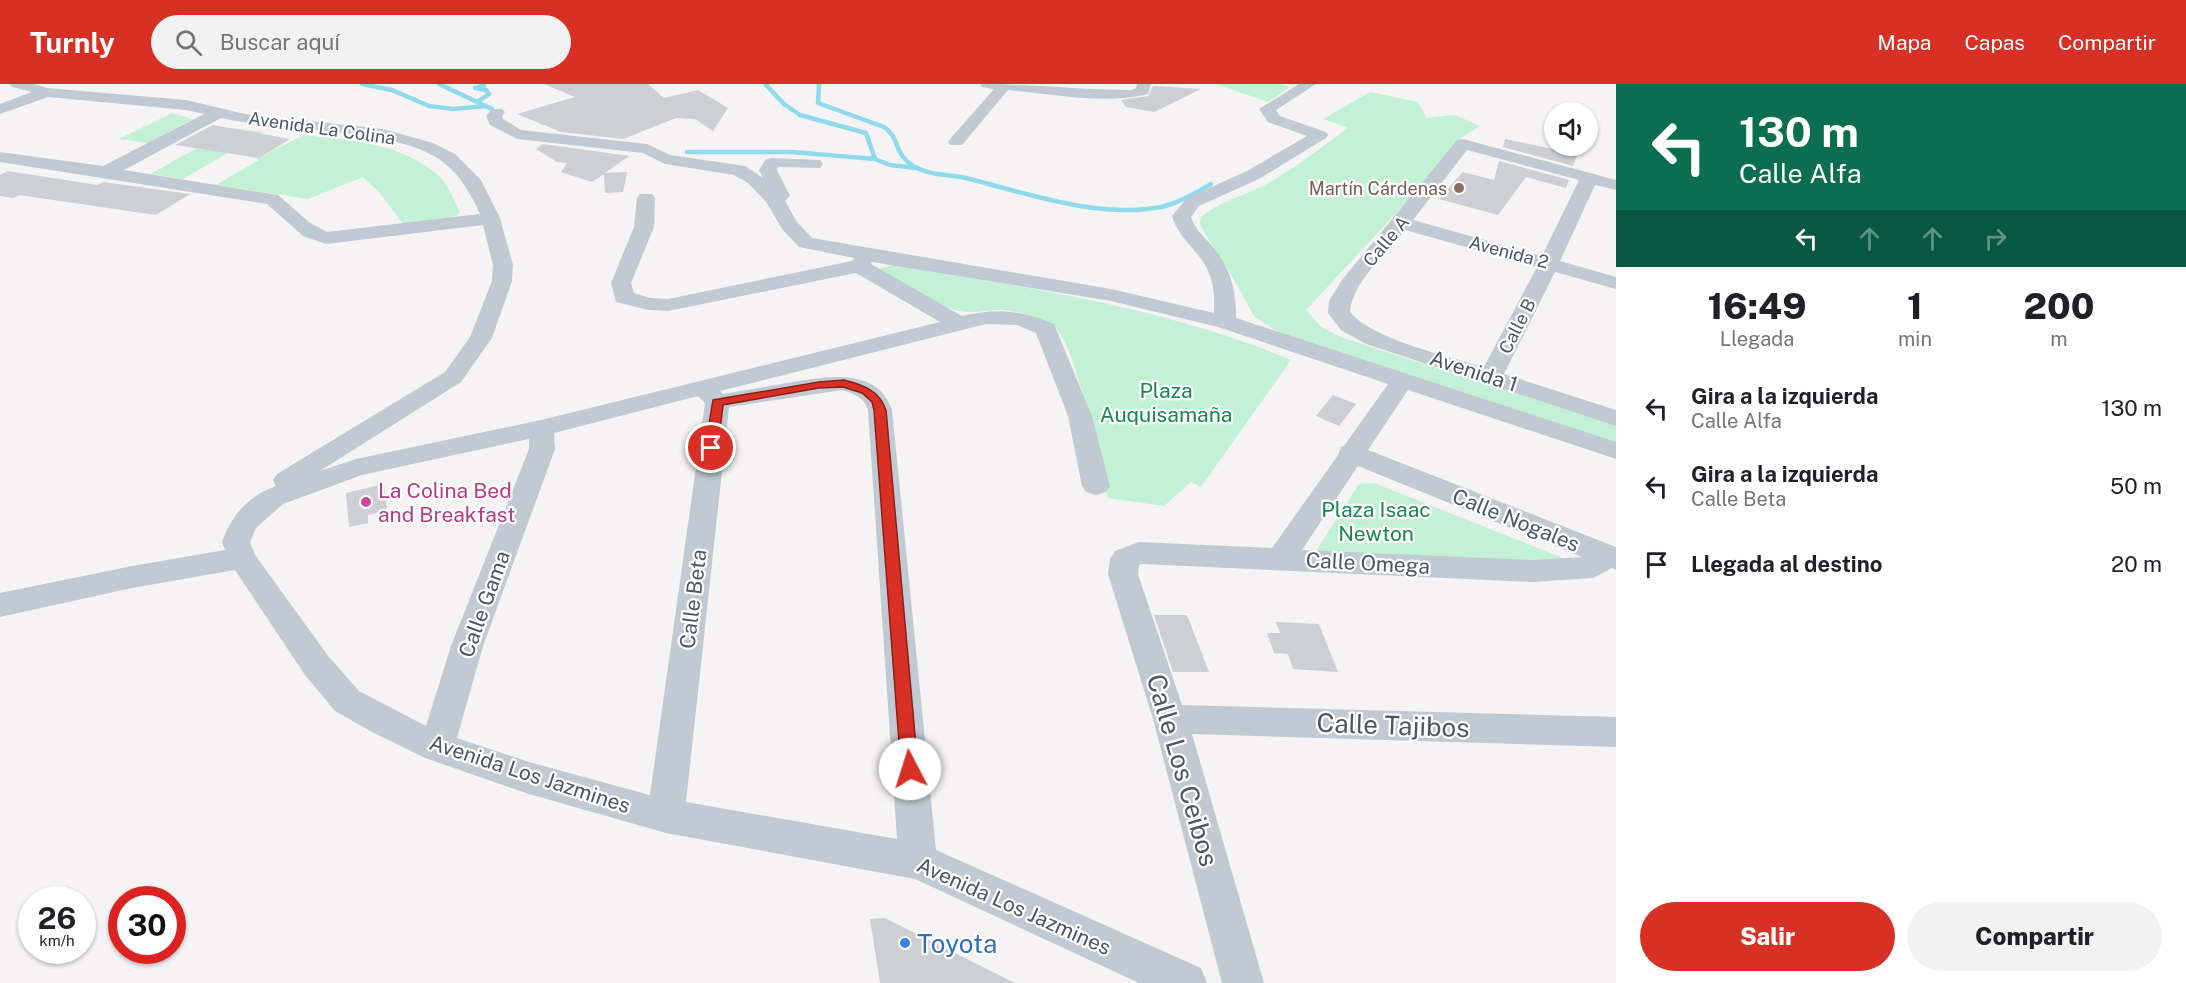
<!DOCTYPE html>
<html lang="es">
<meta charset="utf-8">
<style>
:root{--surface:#fff;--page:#f2f2f2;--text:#202124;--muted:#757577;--accent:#d93025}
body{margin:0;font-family:"Public Sans",sans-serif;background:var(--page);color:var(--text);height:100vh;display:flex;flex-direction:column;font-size:22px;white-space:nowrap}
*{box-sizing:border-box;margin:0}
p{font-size:20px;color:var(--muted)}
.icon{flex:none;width:33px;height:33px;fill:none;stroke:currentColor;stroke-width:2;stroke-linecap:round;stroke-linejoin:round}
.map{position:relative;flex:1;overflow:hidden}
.sheet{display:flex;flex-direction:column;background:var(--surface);width:570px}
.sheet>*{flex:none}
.hud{background:#0b6e4f;color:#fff;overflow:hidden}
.tools{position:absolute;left:1544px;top:18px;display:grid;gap:12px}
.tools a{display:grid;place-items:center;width:54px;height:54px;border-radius:50%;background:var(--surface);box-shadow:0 2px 4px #0004;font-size:30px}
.speed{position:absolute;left:18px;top:802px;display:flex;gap:12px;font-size:30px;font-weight:700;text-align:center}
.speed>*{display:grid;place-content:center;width:78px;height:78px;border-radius:50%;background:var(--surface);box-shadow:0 2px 4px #0004;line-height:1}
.speed small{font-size:15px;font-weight:400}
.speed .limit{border:9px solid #d22;background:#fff;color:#111}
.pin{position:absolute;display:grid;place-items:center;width:51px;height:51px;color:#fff;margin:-26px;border:3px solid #fff;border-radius:50%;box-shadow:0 2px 6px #0007}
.me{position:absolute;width:66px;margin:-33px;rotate:355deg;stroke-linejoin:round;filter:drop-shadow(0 0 4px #0008)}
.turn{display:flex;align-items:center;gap:21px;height:126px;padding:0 24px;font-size:27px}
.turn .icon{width:78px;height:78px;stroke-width:2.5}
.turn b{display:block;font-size:42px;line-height:51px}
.lanes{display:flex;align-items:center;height:57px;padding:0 24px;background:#0003;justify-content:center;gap:30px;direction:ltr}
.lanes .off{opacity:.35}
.eta{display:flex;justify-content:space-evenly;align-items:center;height:102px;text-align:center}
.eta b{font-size:36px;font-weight:800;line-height:42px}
.button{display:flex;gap:12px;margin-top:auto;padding:12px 24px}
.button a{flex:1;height:69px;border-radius:36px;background:var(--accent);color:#fff;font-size:24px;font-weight:800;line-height:69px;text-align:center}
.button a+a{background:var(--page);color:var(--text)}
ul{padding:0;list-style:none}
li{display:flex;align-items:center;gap:18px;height:78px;padding:0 24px}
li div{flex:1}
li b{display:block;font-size:22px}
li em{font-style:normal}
header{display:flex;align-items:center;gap:36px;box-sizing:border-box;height:84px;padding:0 30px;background:var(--accent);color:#fff}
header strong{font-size:28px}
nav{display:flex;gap:33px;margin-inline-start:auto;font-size:21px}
.search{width:420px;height:54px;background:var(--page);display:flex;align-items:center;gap:15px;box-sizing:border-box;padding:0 21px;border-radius:33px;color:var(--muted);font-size:22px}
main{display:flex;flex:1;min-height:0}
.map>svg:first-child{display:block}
.green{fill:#c3f1d5}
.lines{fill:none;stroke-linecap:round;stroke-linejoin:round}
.stream{stroke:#90daee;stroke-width:4.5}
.building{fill:#cdcfd5}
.minor{fill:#c1cad2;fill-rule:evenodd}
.route{fill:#d93025;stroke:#8d1f18;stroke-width:1.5}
.education-dot{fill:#8d6e63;stroke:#fff;stroke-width:2}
.hotel-dot{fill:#d1479c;stroke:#fff;stroke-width:2}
.shop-dot{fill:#3f7fe0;stroke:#fff;stroke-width:2}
.labels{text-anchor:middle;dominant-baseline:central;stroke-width:4.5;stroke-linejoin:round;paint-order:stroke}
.far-street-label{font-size:18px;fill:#4a5661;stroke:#fff}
.far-education-label{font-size:18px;fill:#785e54;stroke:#fff;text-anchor:end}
.street-label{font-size:21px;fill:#4a5661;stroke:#fff}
.park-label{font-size:21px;fill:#17864f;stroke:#fff}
.hotel-label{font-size:21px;fill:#b23c85;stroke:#fff;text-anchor:start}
.near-street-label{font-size:26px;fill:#4a5661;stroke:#fff}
.near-shop-label{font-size:26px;fill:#366cbe;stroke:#fff;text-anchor:start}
</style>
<header>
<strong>Turnly</strong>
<div class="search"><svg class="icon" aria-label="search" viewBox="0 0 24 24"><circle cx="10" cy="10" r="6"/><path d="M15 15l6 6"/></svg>Buscar aquí</div>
<nav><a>Mapa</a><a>Capas</a><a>Compartir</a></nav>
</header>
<main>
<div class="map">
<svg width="1616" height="899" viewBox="0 0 1616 899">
<rect width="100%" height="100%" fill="#f5f3f3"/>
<path class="green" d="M1216 0H1278L1290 3 1268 18Z
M1370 8 1418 18 1427 34 1455 31 1480 42 1461 54 1411 113 1306 226 1321 243 1343 254 1616 341V359L1300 257 1275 246 1254 232 1233 194 1204 148 1200 140 1201 133C1220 117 1241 113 1263 102 1293 86 1320 64 1348 44L1323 35Z
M172 29 192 35 148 59 119 55Z
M232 44 264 48 183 95 151 90Z
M304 51C349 56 403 59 439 92 449 102 454 116 460 128 449 141 419 139 404 141L379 108 363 93 308 115 216 101 259 76 256 75Z
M894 181C1028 204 1165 223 1291 276L1201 403 1191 398 1164 422 1108 414C1102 385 1075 260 1056 245 1042 234 1018 227 1001 226 987 226 973 230 960 227 935 222 905 201 882 189L881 184Z
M1374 399 1586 483 1316 467 1359 400Z"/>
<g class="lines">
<path class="stream" d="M362 0 392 6 429 22 453 25 486 22
M439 0 492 25
M819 0 818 19 884 43C902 55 891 70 917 84 932 92 950 90 966 94 1025 109 1100 135 1161 123 1179 119 1195 109 1211 100
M766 1 784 20 800 31 866 49 875 75
M477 18 489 10 486 6 475 4 484 2 481 0
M687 68H792L875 75 890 81 917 84"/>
</g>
<path class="building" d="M544 0H648L664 14 698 6 728 24 713 47 695 35 676 34 623 55 561 48 517 30 575 13Z
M1153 2 1201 5 1154 28 1126 23 1121 16 1148 12Z
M213 41 290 55 259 74 175 61Z
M1505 55 1544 63 1577 71 1573 82 1503 63Z
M543 60 629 72 605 89 627 88 623 108 605 109 604 90 592 98 561 88 567 79 557 78 536 65Z
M1499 77 1569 96 1566 104 1526 93 1498 131 1439 115 1463 88 1494 96Z
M8 87 97 101 103 98 190 110 156 131 19 111 14 114 0 112V91Z
M1333 311 1356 320 1339 342 1316 332Z
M384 400 387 426 368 431V439L349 443 346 409Z
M1154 531H1187L1209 588H1173Z
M1276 538 1319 540 1338 588 1293 585 1288 570 1274 569 1267 549H1280Z
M885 834 1015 899H880L870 835Z"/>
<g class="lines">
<path class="minor" d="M10 0H34L47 4 186 16 245 30 383 45 433 59 455 70 481 96 500 134 513 181 512 197 492 254 461 298 320 387 356 375 541 336 940 238 856 189 668 227 649 226 616 218 611 199 634 143 637 114 640 110H652L655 114 654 143 631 199 634 209 650 214 668 215 852 177 854 174 799 163 782 145 767 119 748 99 734 91 665 80 643 69 517 55 490 41 486 32 492 25H502L505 28 502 32 503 35 521 46 647 60 670 71 745 82 763 94 759 86 765 76 771 74 820 76 823 80 820 84 778 83 777 86 790 112 785 117 797 138 812 154 1111 205 1214 229C1215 207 1213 188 1198 171 1187 157 1177 149 1172 132L1187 114 1247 87 1307 52 1268 38 1259 25 1299 0H1316L1276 26 1280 32 1326 48 1328 51 1326 54 1259 95 1199 122 1191 133C1195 146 1204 152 1213 163 1231 185 1236 206 1236 234L1616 358V375L1408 306 1368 366 1616 463V486L1612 484 1593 494 1533 498 1142 480 1139 481 1138 490 1182 621 1616 633V663L1192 650 1264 899H1222L1153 635 1108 490 1110 475 1115 467 1139 458 1272 464 1338 371 1341 363 1344 362 1388 300 1218 243 1111 217 872 178 871 180 962 232C997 224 1021 226 1054 240L1092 332 1110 402 1106 408 1096 411 1086 408 1082 402 1068 332 1036 249 1017 241 986 240 720 307 723 310C744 306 765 303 787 299 823 293 877 281 892 326L936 766 1201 884 1207 899H1139L915 795 666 749 529 710 425 674 372 648 335 627 305 591 235 486 132 504 0 533V509L132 482 225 466 222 458C232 431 248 412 276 402L273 396 277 390 445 288 470 253 492 197 493 181 483 141 326 160 303 152 267 120 0 78V68L103 82 204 30 186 26 48 13 0 30V20L32 8 12 3ZM221 34C280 48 398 43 443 78 461 92 471 110 480 130L327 148 310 139 278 111 124 86ZM842 306C855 310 864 313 868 326L897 755 686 718 729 323ZM698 312 705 319 650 711 529 678 457 654 483 562 555 365 554 349ZM529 355V365L451 562 426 642 359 607 329 573 255 471 250 458 256 444 283 420 362 391ZM1358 382 1582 473 1533 476 1302 466Z
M980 0C1030 0 1080 6 1131 6L1136 4 1137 0H1151L1148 10C1104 21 1054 10 1008 6L962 61H950L948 58 950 55 994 5 982 3Z
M1463 55 1616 96V106L1595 101 1560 177 1616 193V205L1555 188 1504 290 1616 326V342L1366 260 1341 246 1328 229 1329 217 1342 196 1457 56ZM1467 66 1579 96 1542 172 1413 136ZM1405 146 1537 183 1484 283C1448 272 1373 256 1350 228 1352 199 1387 168 1405 146Z"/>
</g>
<path class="route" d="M844 296C863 301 879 306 886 326L918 685 916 691 910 693 904 691 901 685 874 326 872 318 862 309 843 303 819 304 723 321 718 364 711 368 705 364 713 316 819 298Z"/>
<circle class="education-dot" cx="1459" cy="104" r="6"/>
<circle class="hotel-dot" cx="366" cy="418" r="6"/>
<circle class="shop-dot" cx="905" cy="859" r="6"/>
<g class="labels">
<g class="far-street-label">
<text transform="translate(322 44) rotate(8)">Avenida La Colina</text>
<text transform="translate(1386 157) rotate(-50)">Calle A</text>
<text transform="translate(1509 168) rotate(15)">Avenida 2</text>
<text transform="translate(1517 242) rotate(-63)">Calle B</text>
</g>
<g class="far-education-label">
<text x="1447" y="104">Martín Cárdenas</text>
</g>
<g class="street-label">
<text transform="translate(1474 287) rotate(18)">Avenida 1</text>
<text transform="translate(1516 436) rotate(22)">Calle Nogales</text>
<text transform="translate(1368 479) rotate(3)">Calle Omega</text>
<text transform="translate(693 515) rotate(-83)">Calle Beta</text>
<text transform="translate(484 520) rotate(-70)">Calle Gama</text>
<text transform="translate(530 690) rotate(18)">Avenida Los Jazmines</text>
<text transform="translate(1014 822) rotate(24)">Avenida Los Jazmines</text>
</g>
<g class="park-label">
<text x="1166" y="306">Plaza<tspan x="1166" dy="24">Auquisamaña</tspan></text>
<text x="1376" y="425">Plaza Isaac<tspan x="1376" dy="24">Newton</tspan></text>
</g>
<g class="hotel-label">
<text x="378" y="406">La Colina Bed<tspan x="378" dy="24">and Breakfast</tspan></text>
</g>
<g class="near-street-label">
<text transform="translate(1393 641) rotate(2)">Calle Tajibos</text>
<text transform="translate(1183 686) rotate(74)">Calle Los Ceibos</text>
</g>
<g class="near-shop-label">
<text x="917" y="859">Toyota</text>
</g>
</g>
</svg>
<div class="tools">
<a><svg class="icon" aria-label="sound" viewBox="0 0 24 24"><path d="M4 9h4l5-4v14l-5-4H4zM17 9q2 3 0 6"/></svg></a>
</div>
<div class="speed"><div>26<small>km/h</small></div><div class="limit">30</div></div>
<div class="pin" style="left:711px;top:364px;background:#d93025"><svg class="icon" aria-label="arrive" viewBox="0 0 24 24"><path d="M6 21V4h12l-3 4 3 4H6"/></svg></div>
<svg class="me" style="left:910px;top:685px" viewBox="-20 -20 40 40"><circle r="19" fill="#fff"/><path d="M0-13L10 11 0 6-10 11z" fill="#d93025"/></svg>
</div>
<section class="sheet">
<div class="hud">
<div class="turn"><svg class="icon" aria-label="left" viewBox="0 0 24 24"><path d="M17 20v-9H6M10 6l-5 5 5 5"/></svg><div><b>130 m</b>Calle Alfa</div></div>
<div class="lanes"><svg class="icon" aria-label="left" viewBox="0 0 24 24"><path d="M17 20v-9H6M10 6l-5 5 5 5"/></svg><svg class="icon off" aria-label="ahead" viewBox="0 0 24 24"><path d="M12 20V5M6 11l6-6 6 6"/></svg><svg class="icon off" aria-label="ahead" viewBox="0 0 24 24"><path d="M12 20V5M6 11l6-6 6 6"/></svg><svg class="icon off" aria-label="right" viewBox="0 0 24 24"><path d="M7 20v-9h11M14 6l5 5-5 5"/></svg></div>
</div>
<div class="eta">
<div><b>16:49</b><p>Llegada</p></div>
<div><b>1</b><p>min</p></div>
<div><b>200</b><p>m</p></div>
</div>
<ul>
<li><svg class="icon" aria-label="left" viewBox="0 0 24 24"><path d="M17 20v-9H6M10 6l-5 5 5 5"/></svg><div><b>Gira a la izquierda</b><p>Calle Alfa</p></div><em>130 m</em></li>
<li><svg class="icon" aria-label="left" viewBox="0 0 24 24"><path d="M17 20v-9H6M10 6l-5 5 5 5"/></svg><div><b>Gira a la izquierda</b><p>Calle Beta</p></div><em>50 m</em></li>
<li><svg class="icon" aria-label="arrive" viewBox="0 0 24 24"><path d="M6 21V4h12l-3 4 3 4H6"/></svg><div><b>Llegada al destino</b></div><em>20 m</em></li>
</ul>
<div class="button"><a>Salir</a><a>Compartir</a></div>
</section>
</main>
